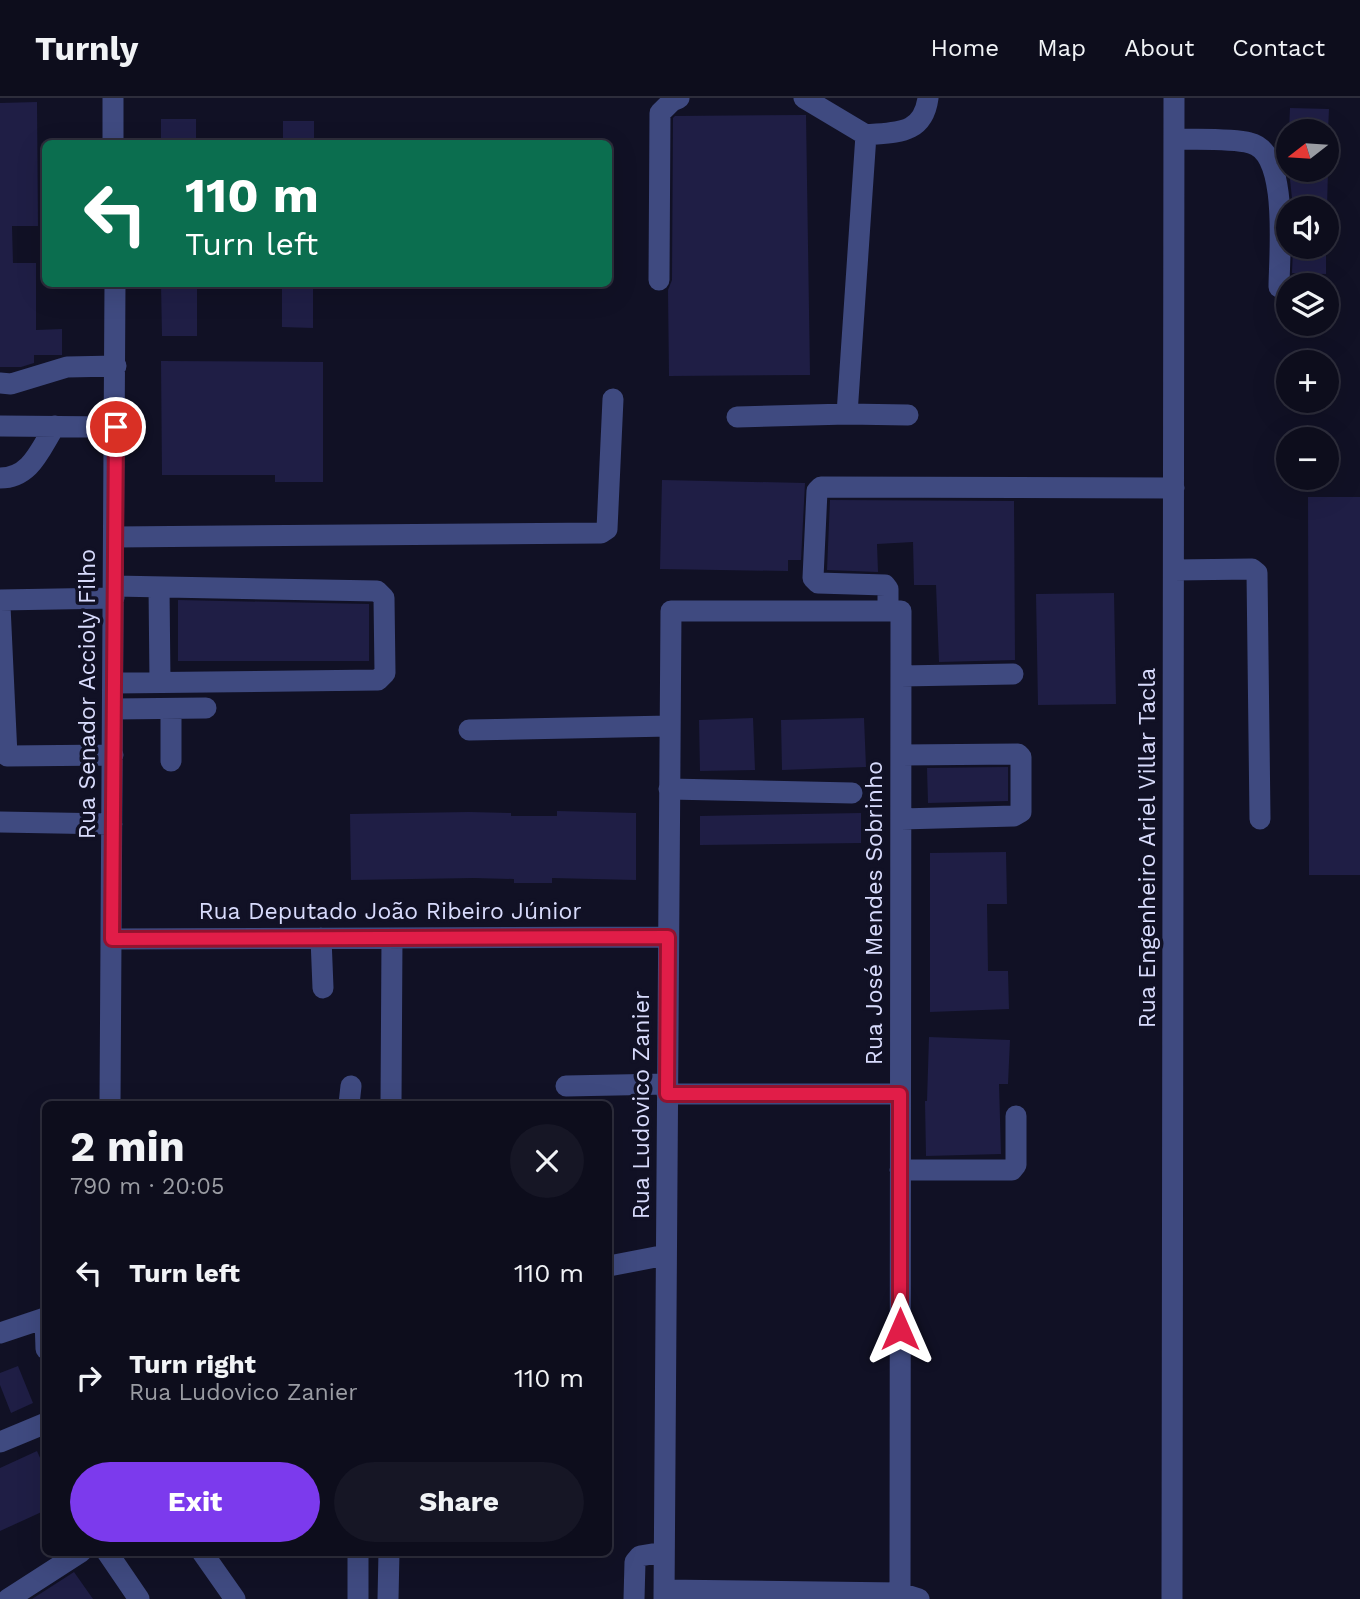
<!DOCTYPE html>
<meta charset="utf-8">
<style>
:root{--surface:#0d0d1c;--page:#161625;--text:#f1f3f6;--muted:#9a9ca3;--line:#2d2d3b;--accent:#7c3aed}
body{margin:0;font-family:"Work Sans",sans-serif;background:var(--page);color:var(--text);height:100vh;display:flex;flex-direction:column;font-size:26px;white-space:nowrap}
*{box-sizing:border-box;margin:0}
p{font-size:23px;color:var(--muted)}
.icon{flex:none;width:38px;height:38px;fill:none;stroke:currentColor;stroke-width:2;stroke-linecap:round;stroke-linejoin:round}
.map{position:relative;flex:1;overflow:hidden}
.panel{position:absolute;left:42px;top:1003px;width:570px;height:455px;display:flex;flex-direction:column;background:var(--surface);border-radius:10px;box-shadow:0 7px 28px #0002,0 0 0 2px var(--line)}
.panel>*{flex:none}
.top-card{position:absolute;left:42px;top:42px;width:570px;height:147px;border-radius:10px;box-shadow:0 7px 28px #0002,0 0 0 2px var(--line);background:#0b6e4f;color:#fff;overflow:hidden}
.needle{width:46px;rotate:253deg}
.buttons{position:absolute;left:1276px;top:21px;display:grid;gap:14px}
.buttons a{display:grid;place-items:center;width:63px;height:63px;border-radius:50%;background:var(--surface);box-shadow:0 7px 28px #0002,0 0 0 2px var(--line);font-size:35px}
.pin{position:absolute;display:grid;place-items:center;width:60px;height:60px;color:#fff;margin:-30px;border:4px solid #fff;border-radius:50%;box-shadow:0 2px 7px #0007}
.me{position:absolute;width:77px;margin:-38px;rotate:0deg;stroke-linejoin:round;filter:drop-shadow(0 0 5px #0008)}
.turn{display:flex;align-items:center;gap:24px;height:147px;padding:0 28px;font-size:32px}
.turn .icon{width:91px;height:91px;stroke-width:2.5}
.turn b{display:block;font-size:49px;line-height:60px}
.round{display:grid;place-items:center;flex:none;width:74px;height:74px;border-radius:37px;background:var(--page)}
.headline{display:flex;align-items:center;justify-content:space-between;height:119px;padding:0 28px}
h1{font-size:42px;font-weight:700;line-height:52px}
.cta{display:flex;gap:14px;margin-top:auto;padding:14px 28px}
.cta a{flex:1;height:80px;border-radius:42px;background:var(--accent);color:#fff;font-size:28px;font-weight:700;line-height:80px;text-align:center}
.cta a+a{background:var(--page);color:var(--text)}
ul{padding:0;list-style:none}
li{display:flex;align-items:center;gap:21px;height:105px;padding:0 28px}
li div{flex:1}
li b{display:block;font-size:26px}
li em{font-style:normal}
header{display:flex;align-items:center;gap:42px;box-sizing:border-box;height:98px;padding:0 35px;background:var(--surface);border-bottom:2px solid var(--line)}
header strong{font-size:33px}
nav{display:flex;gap:38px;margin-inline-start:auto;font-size:24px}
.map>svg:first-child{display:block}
.building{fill:#1f1e45}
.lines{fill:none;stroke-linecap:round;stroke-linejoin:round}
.minor{stroke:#3f4a80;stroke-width:21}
.route-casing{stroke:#92132f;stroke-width:18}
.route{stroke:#e11d48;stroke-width:12}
.labels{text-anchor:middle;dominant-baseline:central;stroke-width:7;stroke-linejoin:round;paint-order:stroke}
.street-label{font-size:23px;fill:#d8dbfc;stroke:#111125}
</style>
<header>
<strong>Turnly</strong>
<nav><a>Home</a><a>Map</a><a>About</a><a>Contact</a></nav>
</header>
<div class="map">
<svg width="1360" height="1501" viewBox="0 0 1360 1501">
<rect width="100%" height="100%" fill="#111125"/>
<path class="building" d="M37 4 38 128H12L13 165H36V232L62 231V257H34V265L21 269H0V5Z
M1290 10 1329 11 1328 33H1289Z
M806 17 810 277 669 278 668 192 672 182 673 20 675 18Z
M161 21H196V46H161Z
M283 23H314V46H283Z
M1289 72H1328L1327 110H1293Z
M1293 149H1326V176L1292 175Z
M161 186H197V238H162Z
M282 186H313V230L282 229Z
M161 263 323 264V384H275V377H162Z
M662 382 805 385 801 462H788V473L660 471Z
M1308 399H1360V777H1309Z
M830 402 1014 403 1015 562 939 564 936 487H914L913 444 877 446 878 474 827 472Z
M1114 495 1116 606 1038 607 1036 496Z
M178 502 369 506V563H178Z
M753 620 755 672 700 673 699 622Z
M864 620 866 669 782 672 781 622Z
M1008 669V703L928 705 927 670Z
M557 713 636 715V782L552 780V785H514V781L474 780 351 782 350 716 469 714 511 715V718H557Z
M861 715V745L700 747V718Z
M1006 754 1007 806H987L988 873H1008L1009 911 930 914V755Z
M929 939 1010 942 1008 986H999L1001 1056 926 1058 925 1003H927Z
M18 1268 33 1305 11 1315 0 1287V1275Z
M37 1353 46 1373V1412L0 1433V1370Z
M74 1474 93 1501H32Z"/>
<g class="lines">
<path class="minor" d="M113 0V46
M804 0 866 37
M1174 41C1196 42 1230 40 1250 45 1290 54 1279 157 1279 189
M659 182 660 15 672 3 679 0
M0 285 11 286 67 269 116 268
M908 317 847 316 866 37C896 34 923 37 928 0
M737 319 847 316
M0 328 116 329
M0 380C31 380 40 351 55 328
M115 439 601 435 607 431 613 301
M1174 472 1252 471 1257 475 1260 721
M159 489 160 584
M0 502 114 500
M0 508 7 658 113 657
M888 513V491L885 487 818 485 813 480 817 393 821 389 1174 390
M901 578 1013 576
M114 585 378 582 385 575 384 500 377 493 114 488
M113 611 206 610
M171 611V663
M469 632 670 628
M669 691 852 695
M901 721 1014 718 1021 714V659L1018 656 901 657
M0 724 112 726
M321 840 323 890
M112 841 668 839
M566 988 667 986
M667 996H900
M110 1006 115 186
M349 1006 351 988
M391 1006 392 840
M900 1072H1012L1016 1067V1018
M609 1168 666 1157
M0 1235 45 1220 46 1251
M0 1344 46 1325
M107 1454 139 1501
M202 1454 235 1501
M664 1492 900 1495 919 1501
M8 1501 81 1454
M358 1501V1454
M388 1501 389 1454
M634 1501 635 1464 640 1458 664 1454
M664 1501 671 513H901L900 1495
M1172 1501 1174 0"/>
</g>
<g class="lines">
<g class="route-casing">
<path id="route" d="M116 329 112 841 668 839 667 996H900V1231"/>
</g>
<use href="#route" class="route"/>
</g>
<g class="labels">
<g class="street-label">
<text transform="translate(87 596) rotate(-90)">Rua Senador Accioly Filho</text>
<text transform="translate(1147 750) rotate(-90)">Rua Engenheiro Ariel Villar Tacla</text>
<text x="390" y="813">Rua Deputado João Ribeiro Júnior</text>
<text transform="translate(874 815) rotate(-90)">Rua José Mendes Sobrinho</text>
<text transform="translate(641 1007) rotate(-90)">Rua Ludovico Zanier</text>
</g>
</g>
</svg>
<div class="buttons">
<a><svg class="needle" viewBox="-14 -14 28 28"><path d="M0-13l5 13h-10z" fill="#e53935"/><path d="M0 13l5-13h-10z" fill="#9a9ca3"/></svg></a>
<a><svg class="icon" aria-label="sound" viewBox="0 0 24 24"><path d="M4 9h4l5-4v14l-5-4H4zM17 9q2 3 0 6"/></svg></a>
<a><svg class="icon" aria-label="layers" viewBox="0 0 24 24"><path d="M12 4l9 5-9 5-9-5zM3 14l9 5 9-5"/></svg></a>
<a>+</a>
<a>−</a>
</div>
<div class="pin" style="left:116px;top:329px;background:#d93025"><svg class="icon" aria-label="arrive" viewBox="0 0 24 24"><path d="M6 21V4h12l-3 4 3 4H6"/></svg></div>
<svg class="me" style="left:900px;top:1231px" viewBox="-20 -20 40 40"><path d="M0-17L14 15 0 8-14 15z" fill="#e11d48" stroke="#fff" stroke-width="4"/></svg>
<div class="top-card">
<div class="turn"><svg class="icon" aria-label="left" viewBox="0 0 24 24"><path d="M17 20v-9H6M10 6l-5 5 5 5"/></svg><div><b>110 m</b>Turn left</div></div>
</div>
<section class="panel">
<div class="headline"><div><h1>2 min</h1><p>790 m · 20:05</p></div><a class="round"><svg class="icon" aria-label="close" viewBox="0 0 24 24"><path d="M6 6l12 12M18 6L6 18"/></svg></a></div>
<ul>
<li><svg class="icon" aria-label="left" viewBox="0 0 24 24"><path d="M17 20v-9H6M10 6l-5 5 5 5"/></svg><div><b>Turn left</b></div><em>110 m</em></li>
<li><svg class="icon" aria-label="right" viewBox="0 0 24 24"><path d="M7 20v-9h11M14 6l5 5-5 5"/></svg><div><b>Turn right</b><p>Rua Ludovico Zanier</p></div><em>110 m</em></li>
</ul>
<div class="cta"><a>Exit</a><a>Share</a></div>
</section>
</div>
